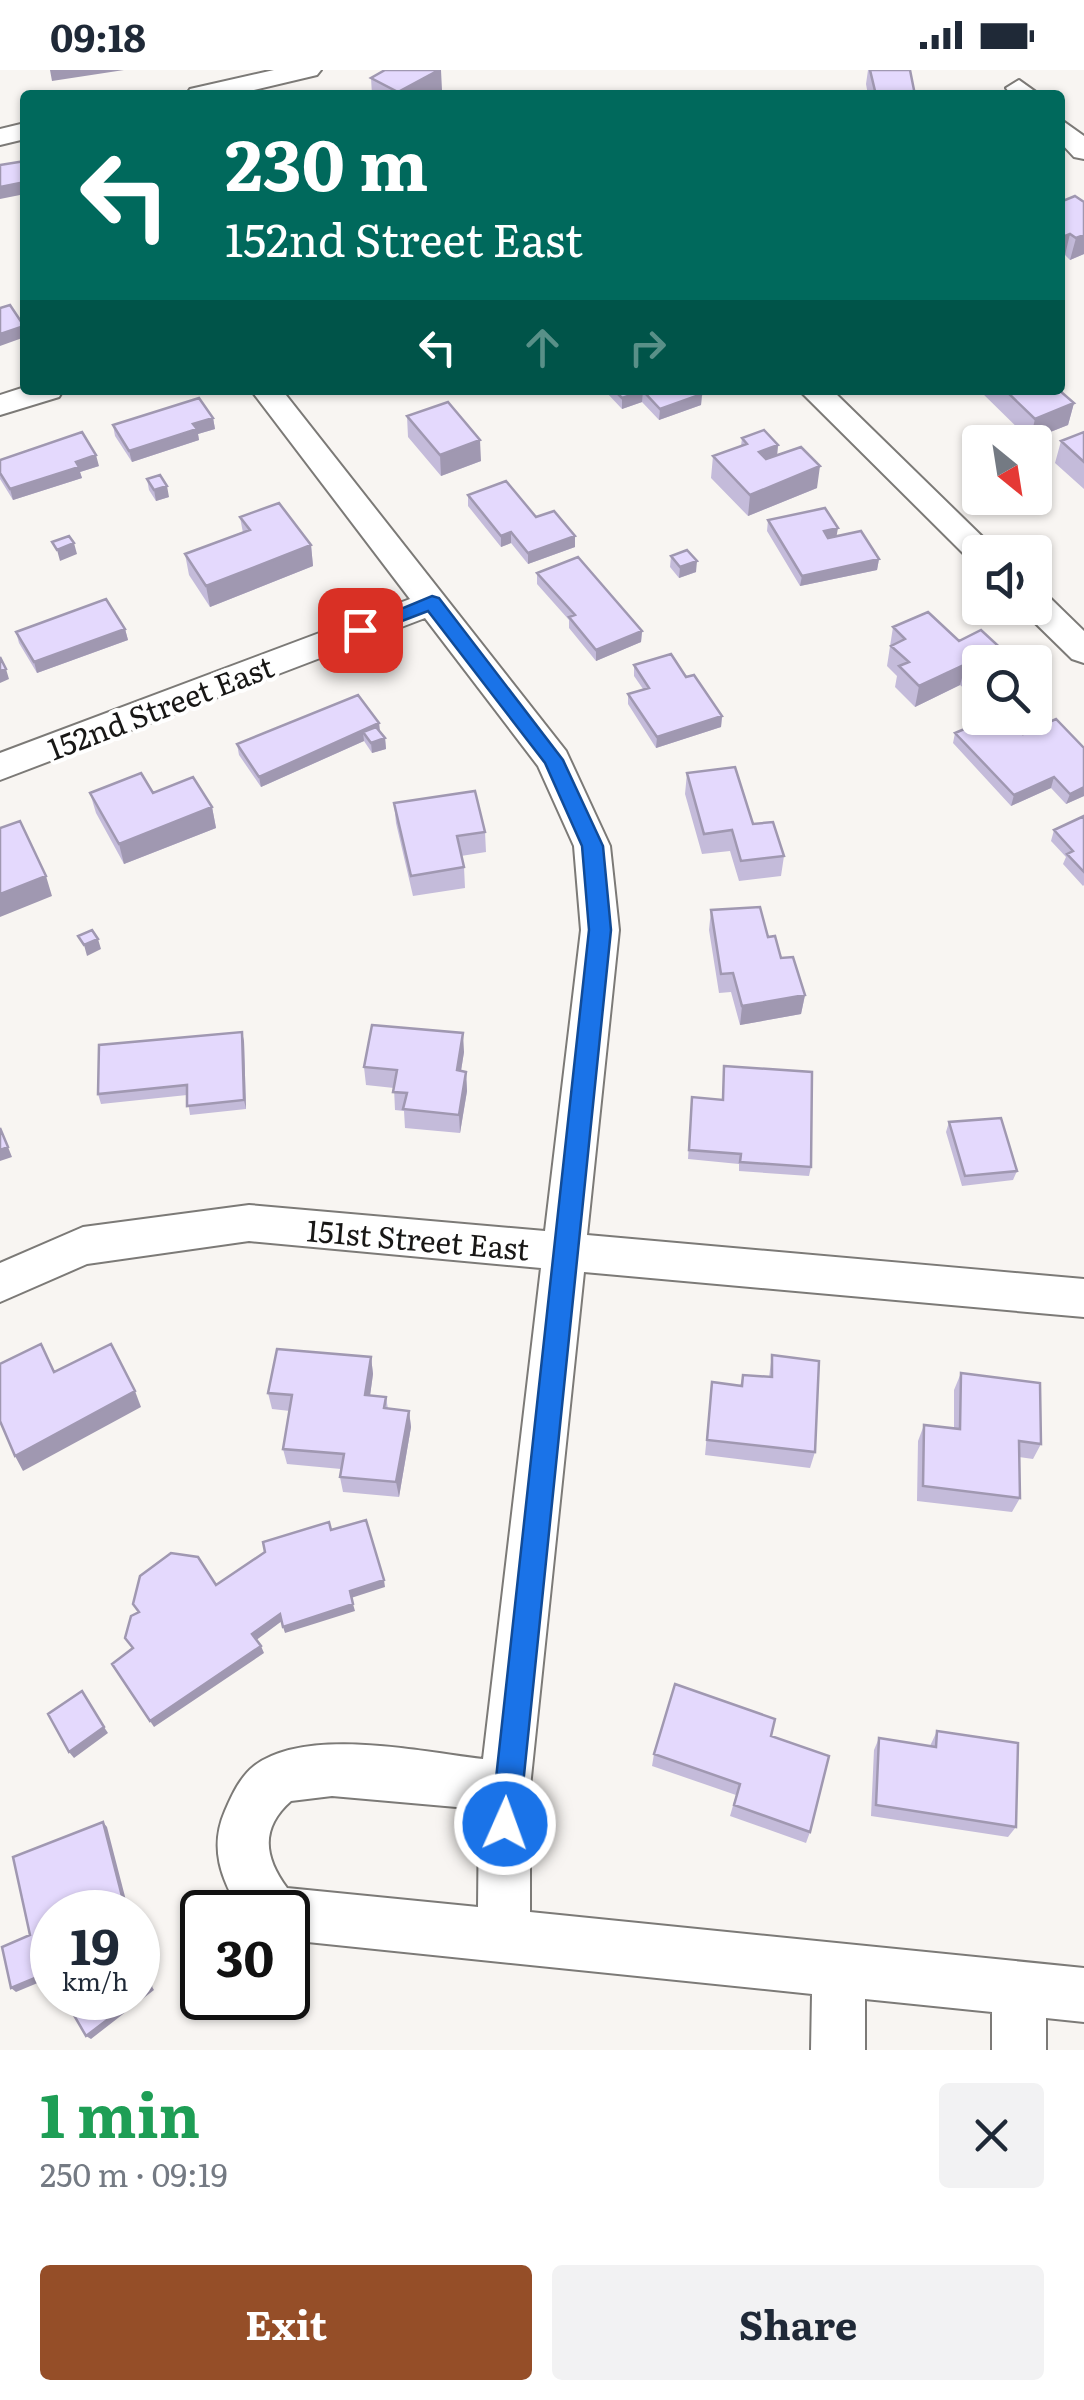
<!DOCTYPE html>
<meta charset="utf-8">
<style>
:root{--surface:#fff;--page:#f2f2f3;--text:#1f2937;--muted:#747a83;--accent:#954e28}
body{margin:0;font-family:Literata,serif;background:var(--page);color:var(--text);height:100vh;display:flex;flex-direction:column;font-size:38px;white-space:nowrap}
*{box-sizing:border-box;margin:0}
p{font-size:32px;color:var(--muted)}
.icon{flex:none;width:55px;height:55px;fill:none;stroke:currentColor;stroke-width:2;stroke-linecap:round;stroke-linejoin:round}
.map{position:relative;height:1980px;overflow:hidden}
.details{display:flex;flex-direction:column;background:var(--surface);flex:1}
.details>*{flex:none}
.banner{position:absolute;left:20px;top:20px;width:1045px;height:305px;border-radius:10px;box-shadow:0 2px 8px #0004;background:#00695c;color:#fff;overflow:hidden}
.needle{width:65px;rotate:150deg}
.controls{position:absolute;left:962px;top:355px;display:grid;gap:20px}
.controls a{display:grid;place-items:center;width:90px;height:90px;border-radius:10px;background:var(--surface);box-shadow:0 2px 8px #0004;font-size:50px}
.speed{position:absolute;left:30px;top:1820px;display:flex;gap:20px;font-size:50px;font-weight:700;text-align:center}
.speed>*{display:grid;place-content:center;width:130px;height:130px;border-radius:50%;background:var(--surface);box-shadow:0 2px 8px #0004;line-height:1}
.speed small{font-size:25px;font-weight:400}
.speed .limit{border:5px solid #111;border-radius:15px;background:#fff;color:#111}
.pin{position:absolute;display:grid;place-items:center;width:85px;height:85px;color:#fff;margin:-42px;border-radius:20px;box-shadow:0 5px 15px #0006}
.me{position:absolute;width:110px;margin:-55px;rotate:2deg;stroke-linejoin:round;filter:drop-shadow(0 0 8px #0008)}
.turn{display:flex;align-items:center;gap:35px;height:210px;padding:0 40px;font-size:45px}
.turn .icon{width:130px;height:130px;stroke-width:2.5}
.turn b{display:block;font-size:70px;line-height:85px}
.lanes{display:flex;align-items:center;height:95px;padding:0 40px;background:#0003;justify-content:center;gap:50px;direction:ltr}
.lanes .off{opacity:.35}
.round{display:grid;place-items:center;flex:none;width:105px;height:105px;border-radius:10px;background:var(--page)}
.headline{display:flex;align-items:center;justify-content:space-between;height:170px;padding:0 40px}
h1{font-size:60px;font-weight:700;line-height:75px;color:#1e9e55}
.cta{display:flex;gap:20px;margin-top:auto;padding:20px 40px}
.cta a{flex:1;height:115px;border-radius:10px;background:var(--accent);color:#fff;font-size:40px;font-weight:700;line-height:115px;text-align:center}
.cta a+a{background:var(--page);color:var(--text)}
.status{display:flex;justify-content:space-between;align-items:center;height:70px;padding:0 50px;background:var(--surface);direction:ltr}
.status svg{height:28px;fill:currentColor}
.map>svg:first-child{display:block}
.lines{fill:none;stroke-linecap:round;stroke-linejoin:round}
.minor-casing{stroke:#7c7a77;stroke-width:4}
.minor{fill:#fff;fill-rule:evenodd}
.wall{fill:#c4bbda}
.shaded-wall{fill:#a098b1}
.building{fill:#e4d9fd;stroke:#a098b1;stroke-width:2.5}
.route{fill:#1a73e8;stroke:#114b97;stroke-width:2.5}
.labels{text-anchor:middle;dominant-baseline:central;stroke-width:8;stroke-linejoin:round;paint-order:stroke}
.street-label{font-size:30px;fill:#181716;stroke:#fff}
</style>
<div class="status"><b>09:18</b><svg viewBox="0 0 49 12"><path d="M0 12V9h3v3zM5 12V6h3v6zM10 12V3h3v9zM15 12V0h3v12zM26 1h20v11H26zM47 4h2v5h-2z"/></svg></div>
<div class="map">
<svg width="1084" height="1980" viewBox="0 0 1084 1980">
<rect width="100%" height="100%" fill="#f8f5f2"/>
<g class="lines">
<g class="minor-casing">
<path id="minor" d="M274 0H321L317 5 233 25H186L190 19Z
M1019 10 1040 25H1011L1006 18Z
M1060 49 1084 66V89L1074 87 1060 72Z
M25 53V69L0 75V59Z
M25 317V320H63L59 327 0 345V325Z
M251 320H282L566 681 610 776 619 860 587 1165 1084 1209V1247L584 1202 530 1717V1842L1084 1898V1952L1046 1948V1980H992V1942L865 1929V1980H811L812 1924 288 1870V1842H241C221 1809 209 1778 225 1741 232 1725 240 1707 254 1696 306 1656 422 1682 483 1689L541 1198 249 1171 87 1194 0 1232V1193L83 1157 249 1135 545 1161 581 860 574 776 538 696 425 548 0 710V683L410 529ZM332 1726 479 1739 478 1837 287 1818C264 1787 260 1758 291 1731Z
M799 320H832L998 482H980V492L970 490Z
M1035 522 1047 525 1084 561V593L1072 589 1023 541 1021 538H1035Z"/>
</g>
<use href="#minor" class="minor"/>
</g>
<path class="wall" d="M868 0H910L915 25H868L866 14Z
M371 8 442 20 432 25H372Z
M1060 132H1084V184L1070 190 1065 185 1060 187Z
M606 320H698L702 324 701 335 659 350 642 332 622 339 606 322Z
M979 320H1059L1074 333 1068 355 1030 370Z
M407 346 481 391 441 406 408 367Z
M213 348 215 359 198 364 199 370 132 392 115 366 113 355Z
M1084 362V419L1055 393 1061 371Z
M742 368 778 375 777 385 817 418 748 446 711 408 713 386 741 376Z
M0 390 99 396 80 402 82 408 13 430 0 409Z
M147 409 169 427 156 431 149 420Z
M468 425 536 447 575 477 528 494 511 473 501 477 468 436Z
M240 447 311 475 313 496 210 537 189 505 185 484 243 463Z
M768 450 836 467 879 489 877 500 800 516 767 461Z
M671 486 696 502 679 508 670 497Z
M537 503 642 561 641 572 596 591 569 558V550L537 514Z
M893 557 959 571 1007 584 1004 592H980L967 621 960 615 915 637 895 617 897 606 887 596Z
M125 559 128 570 37 603 19 573 16 562Z
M634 595 686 607 722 646 721 657 656 678 628 634V624L643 619 634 606Z
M990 648 1084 726 1066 734 1051 718 1011 736 953 673 955 663Z
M379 653 380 661 385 668 386 679 372 683 364 671 261 717 239 685 237 674Z
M687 703 753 754 784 786 781 806 739 811 730 781 702 784 685 724Z
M90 723H153L212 737 216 758 124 794 96 743Z
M394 733 485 762 486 782 461 786 464 797 465 818 413 826 396 753Z
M1084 746V815L1083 816 1063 794 1066 787 1051 771 1054 760Z
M711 840 768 867 805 925 801 944 740 955 731 922 719 923 709 860Z
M244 971 246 1039 190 1045 187 1025 101 1034 98 1024Z
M464 982 461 1001 466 1002 467 1021 460 1063 405 1058 404 1041 395 1040 394 1018 366 1015 364 997Z
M724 996 811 1097 809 1106 739 1101V1094L688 1089 692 1027 722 1030Z
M949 1052 1017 1101 1013 1110 962 1116 946 1062Z
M772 1285 815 1382 810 1398 705 1385 712 1312 740 1316 743 1305 769 1307Z
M371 1287 373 1304 370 1325 386 1327 388 1339 409 1341 411 1357 399 1427 343 1422 340 1407 341 1399 287 1394 283 1379 290 1341 272 1339 268 1323Z
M961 1303 1041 1374 1033 1389 1019 1387 1020 1428 1012 1442 917 1431 918 1371 924 1355 954 1359V1320Z
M937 1661 1016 1757 1008 1767 871 1746 874 1680 879 1668 930 1676Z
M771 1666 810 1762 806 1773 730 1746 736 1725 652 1696 654 1684Z"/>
<path class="shaded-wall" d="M50 0H124L52 11Z
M439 0H441L442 20 432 25H398V22Z
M25 112V124L0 129V117Z
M1070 164 1065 185 1060 187V168Z
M1084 165V184L1070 190 1076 168Z
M24 256 25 267 0 276V264Z
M643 321 642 332 622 339V328Z
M702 324 701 335 659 350 660 339Z
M1074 333 1068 355 1030 370 1035 349Z
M213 348 215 359 198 364 199 370 132 392 129 381 193 354Z
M480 370 481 391 441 406 440 385Z
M778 375 776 396 756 403 759 382Z
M96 385 99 396 80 402 82 408 13 430 10 419 76 392Z
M820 396 817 418 748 446 750 425Z
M167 416 169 427 156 431 154 420Z
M838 458 836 469 822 472 824 461Z
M511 462V473L501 477V466Z
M575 466V477L528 494V483Z
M74 473 77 484 60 491 57 480Z
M311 475 313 496 210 537 206 516Z
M879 489 877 500 800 516 802 506Z
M697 491 696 502 679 508 680 497Z
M125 559 128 570 37 603 34 592Z
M642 561 641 572 596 591V580Z
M1007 584 1004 592H988Z
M966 594 960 615 915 637 919 616Z
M980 596V615L967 621 972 600Z
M6 599 9 609 0 613V601Z
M722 646 721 657 656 678 657 667Z
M379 653 380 664 363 662 364 671 261 717 259 707Z
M385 668 386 679 372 683 371 673Z
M1054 707 1051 718 1011 736 1014 725Z
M1084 717V726L1066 734 1070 724Z
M212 737 216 758 124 794 119 774Z
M46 806 52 826 0 847V824Z
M98 869 101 879 87 886 84 875Z
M805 925 801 944 740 955 742 936Z
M242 962 244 971 246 1039 244 1030Z
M463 963 464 982 458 1019 457 1000Z
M466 1002 467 1021 460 1063 459 1045Z
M8 1077 12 1087 0 1091V1080Z
M371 1287 373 1304 368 1341 365 1325Z
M135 1321 141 1337 23 1401 15 1386Z
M409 1341 411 1357 399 1427 396 1412Z
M384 1510 385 1517 351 1528 350 1521Z
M353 1534 355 1541 285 1563 283 1557Z
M280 1544 282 1551 255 1571 252 1564Z
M261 1576 264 1583 154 1657 150 1651Z
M104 1657 108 1663 74 1688 69 1682Z
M103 1752 107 1757 129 1842H126Z
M138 1892 154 1920 91 1969 86 1966 138 1928Z
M49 1902 52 1907 16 1922 11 1918Z"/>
<path class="building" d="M385 0H439L398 22 371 8Z
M870 0H910L915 25H876Z
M25 91V112L0 117V95Z
M1075 126 1084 132V165L1076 168 1070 164 1060 168V132Z
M10 235 24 256 0 264V238Z
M614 320H698L702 324 660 339 643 321 622 328Z
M1005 320H1059L1074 333 1035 349Z
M199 328 213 348 193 354 197 359 129 381 113 355Z
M448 332 480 370 440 385 407 346Z
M764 360 778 375 759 382 766 389 801 377 820 396 750 425 713 386 747 374 742 368Z
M82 362 96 385 76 392 79 397 10 419 0 403V390Z
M1084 362V392L1061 371Z
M160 405 167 416 154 420 147 409Z
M506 411 536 447 554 441 575 466 528 483 511 462 501 466 468 425Z
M279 433 311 475 206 516 185 484 250 460 240 447Z
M825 438 838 458 824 461 828 468 861 461 879 489 802 506 768 450Z
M69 466 74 473 57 480 52 472Z
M687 480 697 491 680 497 671 486Z
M578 487 642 561 596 580 569 547 575 545 537 503Z
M106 529 125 559 34 592 16 562Z
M928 542 959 571 981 560 1007 584 988 592H980V596L972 600 966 594 919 616 899 596 909 592 891 576 905 569 893 557Z
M671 584 686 607 694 605 722 646 657 667 628 624 649 618 634 595Z
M0 587 6 599 0 601Z
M358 625 379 653 259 707 237 674Z
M990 648H1007L1023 664 1056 649 1084 678V717L1070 724 1054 707 1014 725 955 663Z
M376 657 385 668 371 673 363 662Z
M735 697 753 754 773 752 784 786 741 791 732 760 704 764 687 703Z
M141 703 153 723 193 707 212 737 119 774 90 723Z
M475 721 485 762 457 766 464 797 411 806 394 733Z
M1084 746V802L1067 784 1073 781 1054 760Z
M20 751 46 806 0 824V758Z
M760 837 768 867 775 866 781 888 793 887 805 925 742 936 733 903 721 904 711 840Z
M92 860 98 869 84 875 78 866Z
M372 955 463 963 457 1000 466 1002 459 1045 403 1039 407 1023 393 1022 397 1000 364 997Z
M242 962 244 1030 187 1036V1015L98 1024 99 975Z
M724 996 812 1002 811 1097 740 1092 741 1084 689 1080 692 1027 723 1030Z
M1001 1048 1017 1101 965 1106 949 1052Z
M0 1058 8 1077 0 1080Z
M41 1274 54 1302 111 1274 135 1321 15 1386 0 1351V1294Z
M277 1279 371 1287 365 1325 386 1327 384 1338 409 1341 396 1412 340 1407 344 1384 283 1379 292 1325 268 1323Z
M772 1285 819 1291 815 1382 707 1370 712 1312 742 1316 743 1305 772 1307Z
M961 1303 1040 1313 1041 1374 1019 1371 1020 1428 923 1416 924 1355 960 1359Z
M366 1450 384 1510 350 1521 353 1534 283 1557 280 1544 252 1564 261 1576 150 1651 112 1594 133 1578 125 1568 131 1546 139 1542 133 1534 140 1506 171 1483 198 1487 216 1515 265 1482 263 1472 329 1452 331 1460Z
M675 1614 775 1649 771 1666 829 1686 810 1762 734 1735 740 1714 654 1684Z
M82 1621 104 1657 69 1682 48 1644Z
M937 1661 1018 1673 1016 1757 876 1735 879 1668 936 1677Z
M103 1752 126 1842H52V1907L49 1902 11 1918 2 1877 30 1865 13 1787Z
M138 1894 151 1916 138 1926Z
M64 1928H136L86 1966Z"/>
<path class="route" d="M432 526 439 528 563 690 603 776 611 860 519 1754 515 1764 505 1768 495 1764 491 1754 589 860 582 776 545 693 428 541 360 567 350 560Z"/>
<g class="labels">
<g class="street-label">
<text transform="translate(160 636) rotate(-21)">152nd Street East</text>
<text transform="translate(418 1168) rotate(5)">151st Street East</text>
</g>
</g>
</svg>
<div class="controls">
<a><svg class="needle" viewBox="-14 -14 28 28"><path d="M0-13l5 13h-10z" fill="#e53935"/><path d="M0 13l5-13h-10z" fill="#747a83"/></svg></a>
<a><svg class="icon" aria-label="sound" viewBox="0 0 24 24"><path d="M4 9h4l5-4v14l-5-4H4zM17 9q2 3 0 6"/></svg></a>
<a><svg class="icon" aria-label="search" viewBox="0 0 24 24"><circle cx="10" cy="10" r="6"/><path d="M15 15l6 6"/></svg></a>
</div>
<div class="speed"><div>19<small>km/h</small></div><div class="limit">30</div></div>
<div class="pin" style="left:360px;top:560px;background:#d93025"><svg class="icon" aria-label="arrive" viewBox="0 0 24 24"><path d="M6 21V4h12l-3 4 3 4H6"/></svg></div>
<svg class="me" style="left:505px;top:1754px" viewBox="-20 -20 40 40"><circle r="17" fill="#1a73e8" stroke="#fff" stroke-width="3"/><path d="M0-11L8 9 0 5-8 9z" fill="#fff"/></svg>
<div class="banner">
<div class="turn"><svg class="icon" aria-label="left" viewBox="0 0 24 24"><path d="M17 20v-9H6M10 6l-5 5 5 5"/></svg><div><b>230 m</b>152nd Street East</div></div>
<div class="lanes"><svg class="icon" aria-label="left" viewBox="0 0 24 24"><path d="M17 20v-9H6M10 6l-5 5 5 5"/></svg><svg class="icon off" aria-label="ahead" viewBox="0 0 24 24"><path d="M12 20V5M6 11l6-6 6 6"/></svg><svg class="icon off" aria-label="right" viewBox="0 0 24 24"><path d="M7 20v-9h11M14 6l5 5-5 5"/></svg></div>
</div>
</div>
<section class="details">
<div class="headline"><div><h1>1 min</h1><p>250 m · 09:19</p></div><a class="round"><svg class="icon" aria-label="close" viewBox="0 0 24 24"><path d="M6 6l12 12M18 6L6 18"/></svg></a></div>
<div class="cta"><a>Exit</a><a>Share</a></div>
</section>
